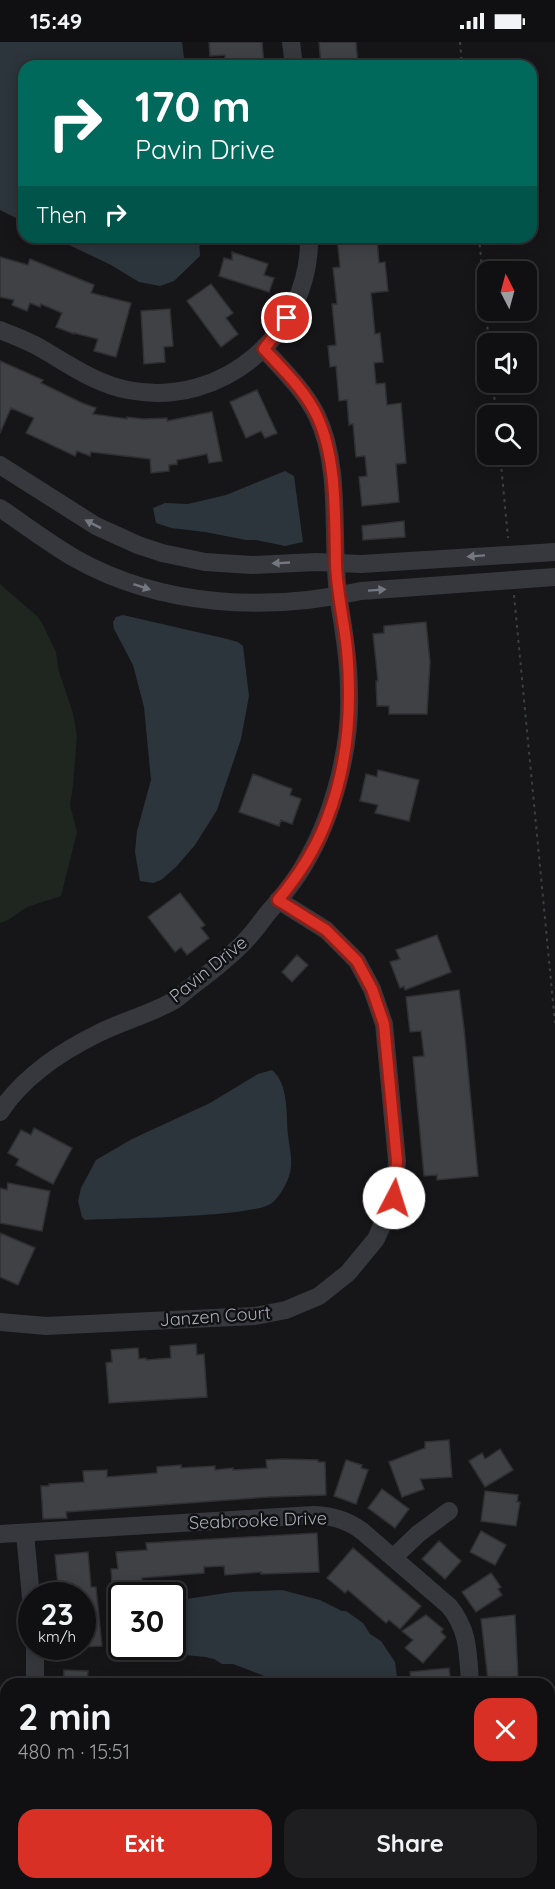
<!DOCTYPE html>
<meta charset="utf-8">
<style>
:root{--surface:#101012;--page:#1e1e20;--text:#f1f3f6;--muted:#9c9d9f;--line:#303032;--accent:#d93025}
body{margin:0;font-family:Quicksand,sans-serif;background:var(--page);color:var(--text);height:100vh;display:flex;flex-direction:column;font-size:22px;white-space:nowrap}
*{box-sizing:border-box;margin:0}
p{font-size:20px;color:var(--muted)}
.icon{flex:none;width:33px;height:33px;fill:none;stroke:currentColor;stroke-width:2;stroke-linecap:round;stroke-linejoin:round}
.map{position:relative;flex:1;overflow:hidden}
.panel{position:absolute;left:0px;top:1636px;width:555px;height:212px;display:flex;flex-direction:column;background:var(--surface);border-radius:18px 18px 0 0;box-shadow:0 3px 15px #0003,0 0 0 2px var(--line)}
.panel>*{flex:none}
.banner{position:absolute;left:18px;top:18px;width:519px;height:183px;border-radius:18px;box-shadow:0 3px 15px #0003,0 0 0 2px var(--line);background:#00695c;color:#fff;overflow:hidden}
.needle{width:39px;rotate:354deg}
.tools{position:absolute;left:477px;top:219px;display:grid;gap:12px}
.tools a{display:grid;place-items:center;width:60px;height:60px;border-radius:12px;background:var(--surface);box-shadow:0 3px 15px #0003,0 0 0 2px var(--line);font-size:30px}
.speed{position:absolute;left:18px;top:1540px;display:flex;gap:12px;font-size:30px;font-weight:700;text-align:center}
.speed>*{display:grid;place-content:center;width:78px;height:78px;border-radius:50%;background:var(--surface);box-shadow:0 3px 15px #0003,0 0 0 2px var(--line);line-height:1}
.speed small{font-size:15px;font-weight:400}
.speed .limit{border:3px solid #111;border-radius:9px;background:#fff;color:#111}
.pin{position:absolute;display:grid;place-items:center;width:51px;height:51px;color:#fff;margin:-26px;border:3px solid #fff;border-radius:50%;box-shadow:0 2px 6px #0007}
.me{position:absolute;width:66px;margin:-33px;rotate:5deg;stroke-linejoin:round;filter:drop-shadow(0 0 4px #0008)}
.turn{display:flex;align-items:center;gap:21px;height:126px;padding:0 18px;font-size:27px}
.turn .icon{width:78px;height:78px;stroke-width:2.5}
.turn b{display:block;font-size:42px;line-height:51px}
.then{display:flex;align-items:center;height:57px;padding:0 18px;background:#0003;gap:12px;font-size:22px}
.round{display:grid;place-items:center;flex:none;width:63px;height:63px;border-radius:18px;background:var(--page)}
.overview{display:flex;align-items:center;justify-content:space-between;height:102px;padding:0 18px}
h1{font-size:36px;font-weight:700;line-height:45px}
.cta{display:flex;gap:12px;margin-top:auto;padding:12px 18px}
.cta a{flex:1;height:69px;border-radius:18px;background:var(--accent);color:#fff;font-size:24px;font-weight:700;line-height:69px;text-align:center}
.cta a+a{background:var(--page);color:var(--text)}
.status{display:flex;justify-content:space-between;align-items:center;height:42px;padding:0 30px;background:var(--surface);direction:ltr}
.status svg{height:16px;fill:currentColor}
.map>svg:first-child{display:block}
.green{fill:#1e261f}
.water{fill:#2c353c}
.building{fill:#404145;stroke:#303034;stroke-width:1.5}
.lines{fill:none;stroke-linecap:round;stroke-linejoin:round}
.path{stroke:#3d3f44;stroke-width:2;stroke-dasharray:3 4.5;stroke-linecap:butt}
.minor{stroke:#37383d;stroke-width:18}
.oneway{fill:#757881}
.route-casing{stroke:#8d1f18;stroke-width:15}
.route{stroke:#d93025;stroke-width:10}
.labels{text-anchor:middle;dominant-baseline:central;stroke-width:5;stroke-linejoin:round;paint-order:stroke}
.street-label{font-size:18px;fill:#a8adb8;stroke:#111113}
</style>
<div class="status"><b>15:49</b><svg viewBox="0 0 49 12"><path d="M0 12V9h3v3zM5 12V6h3v6zM10 12V3h3v9zM15 12V0h3v12zM26 1h20v11H26zM47 4h2v5h-2z"/></svg></div>
<div class="map">
<svg width="555" height="1847" viewBox="0 0 555 1847">
<rect width="100%" height="100%" fill="#161618"/>
<path class="green" d="M0 542 38 575 44 585 56 610 59 630 73 671 77 694 73 744 70 763 77 790 61 854 27 865 8 878 0 881Z"/>
<path class="water" d="M0 0H182L185 24H24V180L0 168Z
M57 195H199L200 214 174 239 160 244 139 240 111 223 67 202V200Z
M285 429 294 434 303 500 285 504 256 498H246L205 490 171 486 156 481 153 466 165 461 188 462 226 453Z
M123 573 223 596 238 600 243 604 249 654 241 697 217 768 195 803 176 825 161 838 153 841 140 839 135 810 137 789 151 738 144 665 133 623 114 587 113 580 116 575Z
M272 1028C289 1042 286 1073 288 1093 289 1103 292 1115 291 1125 290 1137 281 1153 272 1161 253 1176 116 1176 85 1178L82 1175 78 1159 81 1146 96 1118 132 1097 210 1061 258 1032Z
M282 1548 320 1558 342 1569H346L363 1581 370 1592 381 1599 395 1620 398 1642H285L233 1622H222L214 1617 205 1615 136 1608 133 1605H172L173 1559 233 1550Z
M128 1842H296L286 1847H129Z"/>
<path class="building" d="M209 0H262L264 24H225V13L210 14Z
M319 0H356L358 24H321Z
M337 195H377L379 221 385 220 388 249 371 251 375 292 380 291 383 320 374 321 376 342 385 341 387 363 401 361 406 421 396 422 399 460 362 464 359 435 367 434 365 414 356 415 353 382 349 383 347 358 339 359 336 324 330 325 328 304 336 303 332 262H337L333 226 340 225Z
M232 210 268 222 264 233 274 236 269 250 219 234 224 216 232 218Z
M0 215 28 223 30 217 94 243 91 251 131 261 116 315 94 309 98 297 74 291V292L56 285 62 271 41 262 40 265 30 261 27 269 12 263 14 258 0 255Z
M211 242 233 271 226 276 238 292 221 305 187 259Z
M170 267 173 304 164 305 165 320 144 322 141 269Z
M0 319 43 338 41 341 82 361 96 366 93 372 127 377V375L144 377 167 376V379L212 370 222 419 209 421 207 412 177 418V422L169 423V429L151 431 150 417 91 410 90 414 77 409 75 414 26 391 34 376 11 366 0 391Z
M257 348 277 391 265 396 261 389 246 396 230 360Z
M404 479 405 495 363 498 362 484Z
M426 580 430 620 427 672H389V664H377L376 639H378L373 592 384 591V584Z
M378 728 419 738 409 779 375 771 378 763 360 759 366 732 377 735Z
M253 732 292 747 290 753 301 757 292 782 281 778 279 784 239 770Z
M180 851 205 883 201 886 209 896 187 913 181 905 175 910 148 875Z
M437 893 451 930 405 948 404 944 400 946 390 920 400 917 396 908Z
M297 913 308 923 292 940 282 930Z
M459 948 464 986 478 1134 437 1138V1133L424 1134 413 1015 424 1014 421 989 410 990 406 955Z
M34 1086 72 1106 53 1142 16 1123 19 1117 8 1111 21 1088 31 1093Z
M8 1141 50 1149 42 1189 0 1181V1146L7 1148Z
M0 1191 35 1206 18 1243 0 1235Z
M196 1302 197 1313 204 1312 207 1355 109 1361 106 1321 112 1320 111 1308 138 1306 139 1317 146 1316V1318L171 1316 170 1304Z
M449 1398 452 1435 420 1437 424 1447 402 1455 389 1420 425 1406V1400Z
M500 1407 513 1428 485 1445 469 1419 482 1411 485 1417Z
M282 1417 318 1418V1420H325L326 1453 269 1455 66 1470 67 1476 43 1477 41 1444H49V1442L84 1440 83 1429 107 1428V1435L157 1431V1425L181 1423V1426L215 1424V1428L233 1426V1428L267 1426 266 1418Z
M346 1418 362 1423 361 1426 368 1428 356 1462 334 1454Z
M382 1447 409 1467 395 1486 368 1466Z
M485 1449 518 1453 517 1460H520L516 1484 481 1479Z
M481 1489 506 1503 495 1523 470 1510Z
M317 1491 319 1530 261 1532V1530L225 1533 224 1524 204 1525V1531L142 1536V1539L112 1541 111 1527H118L116 1510 147 1508 146 1501Z
M439 1499 461 1519 445 1537 422 1517Z
M353 1506 421 1564 400 1587 389 1578 386 1581 348 1548 345 1551 327 1536Z
M88 1510 91 1545H96L102 1604 82 1605V1554H59L55 1513Z
M491 1531 501 1545 498 1547 502 1553 476 1570 462 1550Z
M426 1573 443 1587 441 1590 446 1595 423 1621 405 1606 413 1598 402 1589Z
M515 1573 518 1636 488 1638 481 1577Z
M449 1626 451 1642H412L410 1630Z
M64 1628 88 1629 87 1642H63Z"/>
<g class="lines">
<path class="path" d="M460 0 462 24
M479 195 489 302
M493 340 496 374
M500 412 508 496
M514 553 555 981"/>
<path class="minor" d="M291 0 294 24
M0 288C14 294 29 299 42 307 70 323 96 342 128 348 223 367 311 290 309 195
M0 423 96 484 138 503 162 511 205 520 252 523 316 520 361 522 555 510
M0 466C25 483 50 502 76 517 162 565 267 570 361 549L555 535
M0 1070C23 1035 62 1009 99 991 123 979 150 972 173 959 181 954 188 947 196 941 213 928 231 914 246 898 254 890 260 881 267 872 280 857 294 841 304 823 333 775 351 706 349 651 349 617 343 585 338 552 331 496 342 426 317 374 304 348 283 328 264 307
M0 1280 46 1284 255 1274 286 1268 319 1254 348 1231 376 1197 394 1156 397 1119 384 982 372 947 357 919 326 888 278 858
M25 1491 32 1567
M0 1492 314 1473C333 1474 347 1478 362 1489L449 1564C469 1588 468 1612 470 1642
M393 1516 418 1492 449 1469
M35 1605V1642
M41 1842V1847
M452 1847 456 1842"/>
</g>
<defs><path id="oneway-solid" d="M-6-.8H1V-3.2L6.5 0L1 3.2V.8H-6Z" transform="scale(1.5)"/></defs>
<g class="oneway">
<use href="#oneway-solid" transform="translate(93 482) rotate(-153)"/>
<use href="#oneway-solid" transform="translate(476 514) rotate(176)"/>
<use href="#oneway-solid" transform="translate(281 521) rotate(177)"/>
<use href="#oneway-solid" transform="translate(142 545) rotate(18)"/>
<use href="#oneway-solid" transform="translate(377 548) rotate(-4)"/>
</g>
<g class="lines">
<g class="route-casing">
<path id="route" d="M287 276 264 307C283 328 305 348 317 374 337 416 335 477 336 522 337 551 344 579 347 607 352 663 348 724 327 777 316 807 298 834 278 858L326 888 357 919 372 947 384 982 397 1119 394 1156"/>
</g>
<use href="#route" class="route"/>
</g>
<g class="labels">
<g class="street-label">
<text transform="translate(208 927) rotate(-39)">Pavin Drive</text>
<text transform="translate(215 1274) rotate(-4)">Janzen Court</text>
<text transform="translate(258 1478) rotate(-2)">Seabrooke Drive</text>
</g>
</g>
</svg>
<div class="tools">
<a><svg class="needle" viewBox="-14 -14 28 28"><path d="M0-13l5 13h-10z" fill="#e53935"/><path d="M0 13l5-13h-10z" fill="#9c9d9f"/></svg></a>
<a><svg class="icon" aria-label="sound" viewBox="0 0 24 24"><path d="M4 9h4l5-4v14l-5-4H4zM17 9q2 3 0 6"/></svg></a>
<a><svg class="icon" aria-label="search" viewBox="0 0 24 24"><circle cx="10" cy="10" r="6"/><path d="M15 15l6 6"/></svg></a>
</div>
<div class="speed"><div>23<small>km/h</small></div><div class="limit">30</div></div>
<div class="pin" style="left:287px;top:276px;background:#d93025"><svg class="icon" aria-label="arrive" viewBox="0 0 24 24"><path d="M6 21V4h12l-3 4 3 4H6"/></svg></div>
<svg class="me" style="left:394px;top:1156px" viewBox="-20 -20 40 40"><circle r="19" fill="#fff"/><path d="M0-13L10 11 0 6-10 11z" fill="#d93025"/></svg>
<div class="banner">
<div class="turn"><svg class="icon" aria-label="right" viewBox="0 0 24 24"><path d="M7 20v-9h11M14 6l5 5-5 5"/></svg><div><b>170 m</b>Pavin Drive</div></div>
<div class="then">Then<svg class="icon" aria-label="right" viewBox="0 0 24 24"><path d="M7 20v-9h11M14 6l5 5-5 5"/></svg></div>
</div>
<section class="panel">
<div class="overview"><div><h1>2 min</h1><p>480 m · 15:51</p></div><a class="round" style="background:#d93025;color:#fff"><svg class="icon" aria-label="close" viewBox="0 0 24 24"><path d="M6 6l12 12M18 6L6 18"/></svg></a></div>
<div class="cta"><a>Exit</a><a>Share</a></div>
</section>
</div>
